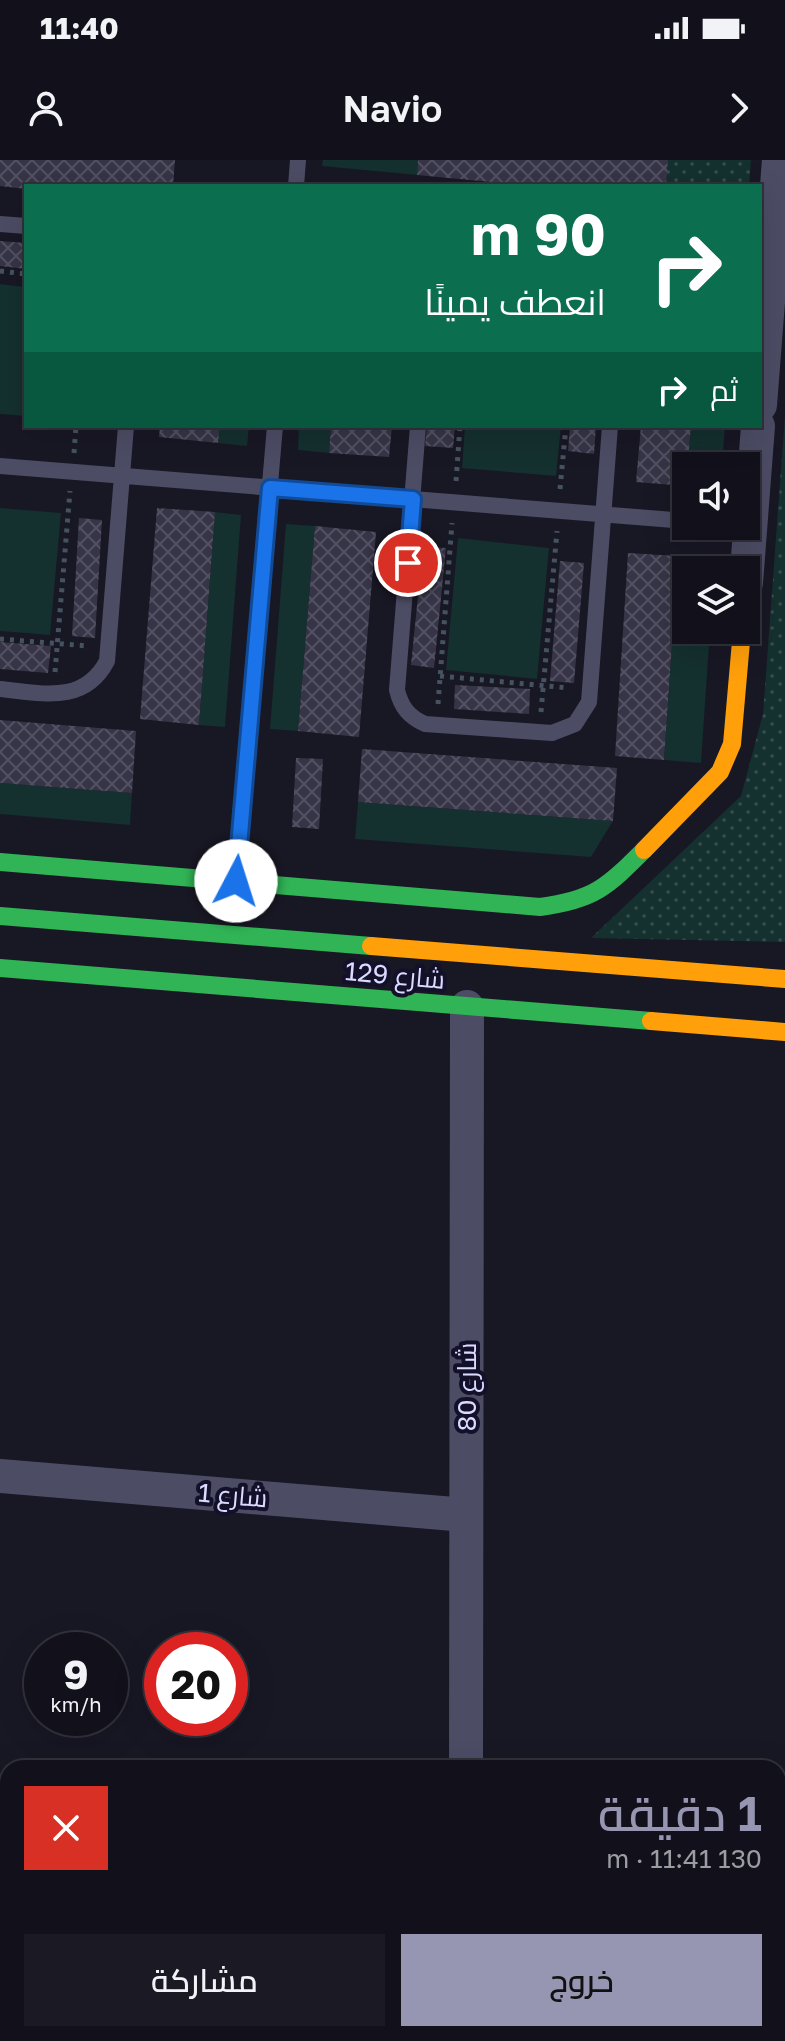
<!DOCTYPE html>
<html lang="ar">
<meta charset="utf-8">
<style>
:root{--surface:#12111b;--page:#1b1a24;--text:#f1f3f6;--muted:#9c9da3;--line:#31313a;--accent:#9796b2}
body{margin:0;font-family:"Golos Text",Cairo,sans-serif;background:var(--page);color:var(--text);direction:rtl;height:100vh;display:flex;flex-direction:column;font-size:30px;white-space:nowrap}
*{box-sizing:border-box;margin:0}
p{font-size:26px;color:var(--muted)}
.icon{flex:none;width:44px;height:44px;fill:none;stroke:currentColor;stroke-width:2;stroke-linecap:round;stroke-linejoin:round}
.map{position:relative;flex:1;overflow:hidden;direction:ltr}
.panel{position:absolute;left:0px;top:1600px;width:786px;height:282px;display:flex;flex-direction:column;background:var(--surface);border-radius:24px 24px 0 0;box-shadow:0 8px 32px #0002,0 0 0 2px var(--line);direction:rtl}
.panel>*{flex:none}
.top-card{position:absolute;left:24px;top:24px;width:738px;height:244px;border-radius:0px;box-shadow:0 8px 32px #0002,0 0 0 2px var(--line);direction:rtl;background:#0b6e4f;color:#fff;overflow:hidden}
.buttons{position:absolute;left:672px;top:292px;display:grid;gap:16px}
.buttons a{display:grid;place-items:center;width:88px;height:88px;border-radius:0px;background:var(--surface);box-shadow:0 8px 32px #0002,0 0 0 2px var(--line);font-size:40px}
.speed{position:absolute;left:24px;top:1472px;display:flex;gap:16px;font-size:40px;font-weight:700;text-align:center}
.speed>*{display:grid;place-content:center;width:104px;height:104px;border-radius:50%;background:var(--surface);box-shadow:0 8px 32px #0002,0 0 0 2px var(--line);line-height:1}
.speed small{font-size:20px;font-weight:400}
.speed .limit{border:12px solid #d22;background:#fff;color:#111}
.pin{position:absolute;display:grid;place-items:center;width:68px;height:68px;color:#fff;margin:-34px;border:4px solid #fff;border-radius:50%;box-shadow:0 2px 8px #0007}
.me{position:absolute;width:88px;margin:-44px;rotate:5deg;stroke-linejoin:round;filter:drop-shadow(0 0 6px #0008)}
.turn{display:flex;align-items:center;gap:28px;height:168px;padding:0 24px;font-size:36px}
.turn .icon{width:104px;height:104px;stroke-width:2.5}
.turn b{display:block;font-size:56px;line-height:68px}
.then{display:flex;align-items:center;height:76px;padding:0 24px;background:#0003;gap:16px;font-size:30px}
.round{display:grid;place-items:center;flex:none;width:84px;height:84px;border-radius:0px;background:var(--page)}
.head{display:flex;align-items:center;justify-content:space-between;height:136px;padding:0 24px}
h1{font-size:48px;font-weight:600;line-height:60px;color:var(--accent)}
.action{display:flex;gap:16px;margin-top:auto;padding:16px 24px}
.action a{flex:1;height:92px;border-radius:0px;background:var(--accent);color:#111;font-size:32px;font-weight:600;line-height:92px;text-align:center}
.action a+a{background:var(--page);color:var(--text)}
.status{display:flex;justify-content:space-between;align-items:center;height:56px;padding:0 40px;background:var(--surface);direction:ltr}
.status svg{height:22px;fill:currentColor}
header{display:flex;justify-content:space-between;align-items:center;height:104px;padding:0 24px;background:var(--surface);font-size:36px;font-weight:600}
.map>svg:first-child{display:block}
.grass{fill:url(#grass-dots)}
.garden{fill:#14302f}
.building{fill:url(#building-cross-hatch)}
.lines{fill:none;stroke-linecap:round;stroke-linejoin:round}
.path{stroke:#455360;stroke-width:5;stroke-dasharray:4 6;stroke-linecap:butt}
.lane{stroke:#4c4d65;stroke-width:16}
.street{stroke:#4c4d65;stroke-width:34}
.fast{stroke:#30b455;stroke-width:18}
.slow{stroke:#ff9f0a;stroke-width:18}
.route-casing{stroke:#114b97;stroke-width:20}
.route{stroke:#1a73e8;stroke-width:14}
.labels{text-anchor:middle;dominant-baseline:central;stroke-width:8;stroke-linejoin:round;paint-order:stroke}
.street-label{font-size:26px;fill:#dbdaff;stroke:#13112a}
</style>
<div class="status"><b>11:40</b><svg viewBox="0 0 49 12"><path d="M0 12V9h3v3zM5 12V6h3v6zM10 12V3h3v9zM15 12V0h3v12zM26 1h20v11H26zM47 4h2v5h-2z"/></svg></div>
<header><svg class="icon" aria-label="forward" viewBox="0 0 24 24"><path d="M9 5l7 7-7 7"/></svg>Navio<svg class="icon" aria-label="person" viewBox="0 0 24 24"><circle cx="12" cy="8" r="4"/><path d="M4 21q1-7 8-7t8 7"/></svg></header>
<div class="map">
<svg width="785" height="1881" viewBox="0 0 785 1881">
<defs>
<pattern id="grass-dots" width="8" height="8" patternUnits="userSpaceOnUse" patternTransform="scale(2)"><rect width="8" height="8" fill="#14302f"/><path d="M2 2h.1M6 6h.1" fill="none" stroke="#364d4e" stroke-width="1.8" stroke-linecap="round"/></pattern>
<pattern id="building-cross-hatch" width="8" height="8" patternUnits="userSpaceOnUse" patternTransform="scale(2)"><rect width="8" height="8" fill="#363446"/><path d="M0 0l8 8M0 8l8-8" fill="none" stroke="#525162"/></pattern>
</defs>
<rect width="100%" height="100%" fill="#181724"/>
<path class="grass" d="M668 0H751L749 26H666Z
M785 255V782L591 778 741 636 763 554Z"/>
<path class="garden" d="M323 0H418L417 15 322 6Z
M0 124 26 127V256L0 254Z
M220 266H249L247 286 218 283Z
M299 266H331L329 293 298 290Z
M465 266H561L556 316 462 308Z
M691 266H725L722 306H688Z
M0 348 61 353 50 475 0 471Z
M215 352 241 355 225 567 199 565Z
M286 364 315 366 298 571 270 569Z
M458 378 549 388 537 519 446 510Z
M678 396 715 399 714 410H686V470H710L701 603 664 600Z
M0 623 132 633 130 665 0 654Z
M358 642 613 661 591 697 355 679Z"/>
<path class="building" d="M0 0H175L173 26 26 29 0 26Z
M418 0H668L666 26H533L417 15Z
M0 81 26 83V109L0 106Z
M160 266H220L218 283 159 277Z
M331 266H392L389 297 329 293Z
M427 266H455L453 288 425 286Z
M570 266H596L594 294 568 291Z
M641 266H691L686 326 636 322Z
M157 348 215 352 199 565 140 559Z
M79 358 102 360 95 478 72 476Z
M315 366 376 372 359 577 298 571Z
M423 386 446 388 434 508 411 505Z
M628 393 678 396 664 600 615 596Z
M560 401 584 403 574 523 550 521Z
M0 482 51 486 48 513 0 509Z
M455 525 530 529 529 554 454 549Z
M0 560 136 571 132 633 0 623Z
M362 589 617 608 613 661 358 642Z
M296 598 323 599 319 669 292 667Z"/>
<g class="lines">
<path class="path" d="M0 111 26 114
M74 293 76 266
M456 321 460 266
M560 329 566 266
M0 479 88 486
M55 512 70 331
M440 516 569 528
M438 544 452 363
M541 552 557 371"/>
<path class="lane" d="M296 26 298 0
M0 64 26 66
M418 266 397 530C401 547 409 557 425 564L552 573 575 564 589 542 610 266
M0 306 686 361
M0 529C41 533 84 545 107 501L126 266
M236 719 275 266"/>
<path class="street" d="M760 245 779 0
M746 423 758 266
M0 1316 466 1355
M466 1608 467 847
M466 1881V1874"/>
<path class="fast" d="M0 702 540 747C594 740 607 727 644 690
M0 756 371 786
M0 808 651 861"/>
<path class="slow" d="M644 690 720 612 732 584 742 470
M371 786 785 819
M651 861 785 872"/>
</g>
<g class="lines">
<g class="route-casing">
<path id="route" d="M236 721 270 328 413 339 408 403"/>
</g>
<use href="#route" class="route"/>
</g>
<g class="labels">
<g class="street-label">
<text transform="translate(395 815) rotate(5)">شارع 129</text>
<text transform="translate(466 1227) rotate(-90)">شارع 80</text>
<text transform="translate(233 1335) rotate(5)">شارع 1</text>
</g>
</g>
</svg>
<div class="buttons">
<a><svg class="icon" aria-label="sound" viewBox="0 0 24 24"><path d="M4 9h4l5-4v14l-5-4H4zM17 9q2 3 0 6"/></svg></a>
<a><svg class="icon" aria-label="layers" viewBox="0 0 24 24"><path d="M12 4l9 5-9 5-9-5zM3 14l9 5 9-5"/></svg></a>
</div>
<div class="speed"><div>9<small>km/h</small></div><div class="limit">20</div></div>
<div class="pin" style="left:408px;top:403px;background:#d93025"><svg class="icon" aria-label="arrive" viewBox="0 0 24 24"><path d="M6 21V4h12l-3 4 3 4H6"/></svg></div>
<svg class="me" style="left:236px;top:721px" viewBox="-20 -20 40 40"><circle r="19" fill="#fff"/><path d="M0-13L10 11 0 6-10 11z" fill="#1a73e8"/></svg>
<div class="top-card">
<div class="turn"><svg class="icon" aria-label="right" viewBox="0 0 24 24"><path d="M7 20v-9h11M14 6l5 5-5 5"/></svg><div><b>90 m</b>انعطف يمينًا</div></div>
<div class="then">ثم<svg class="icon" aria-label="right" viewBox="0 0 24 24"><path d="M7 20v-9h11M14 6l5 5-5 5"/></svg></div>
</div>
<section class="panel">
<div class="head"><div><h1>1 دقيقة</h1><p>130 m · 11:41</p></div><a class="round" style="background:#d93025;color:#fff"><svg class="icon" aria-label="close" viewBox="0 0 24 24"><path d="M6 6l12 12M18 6L6 18"/></svg></a></div>
<div class="action"><a>خروج</a><a>مشاركة</a></div>
</section>
</div>
